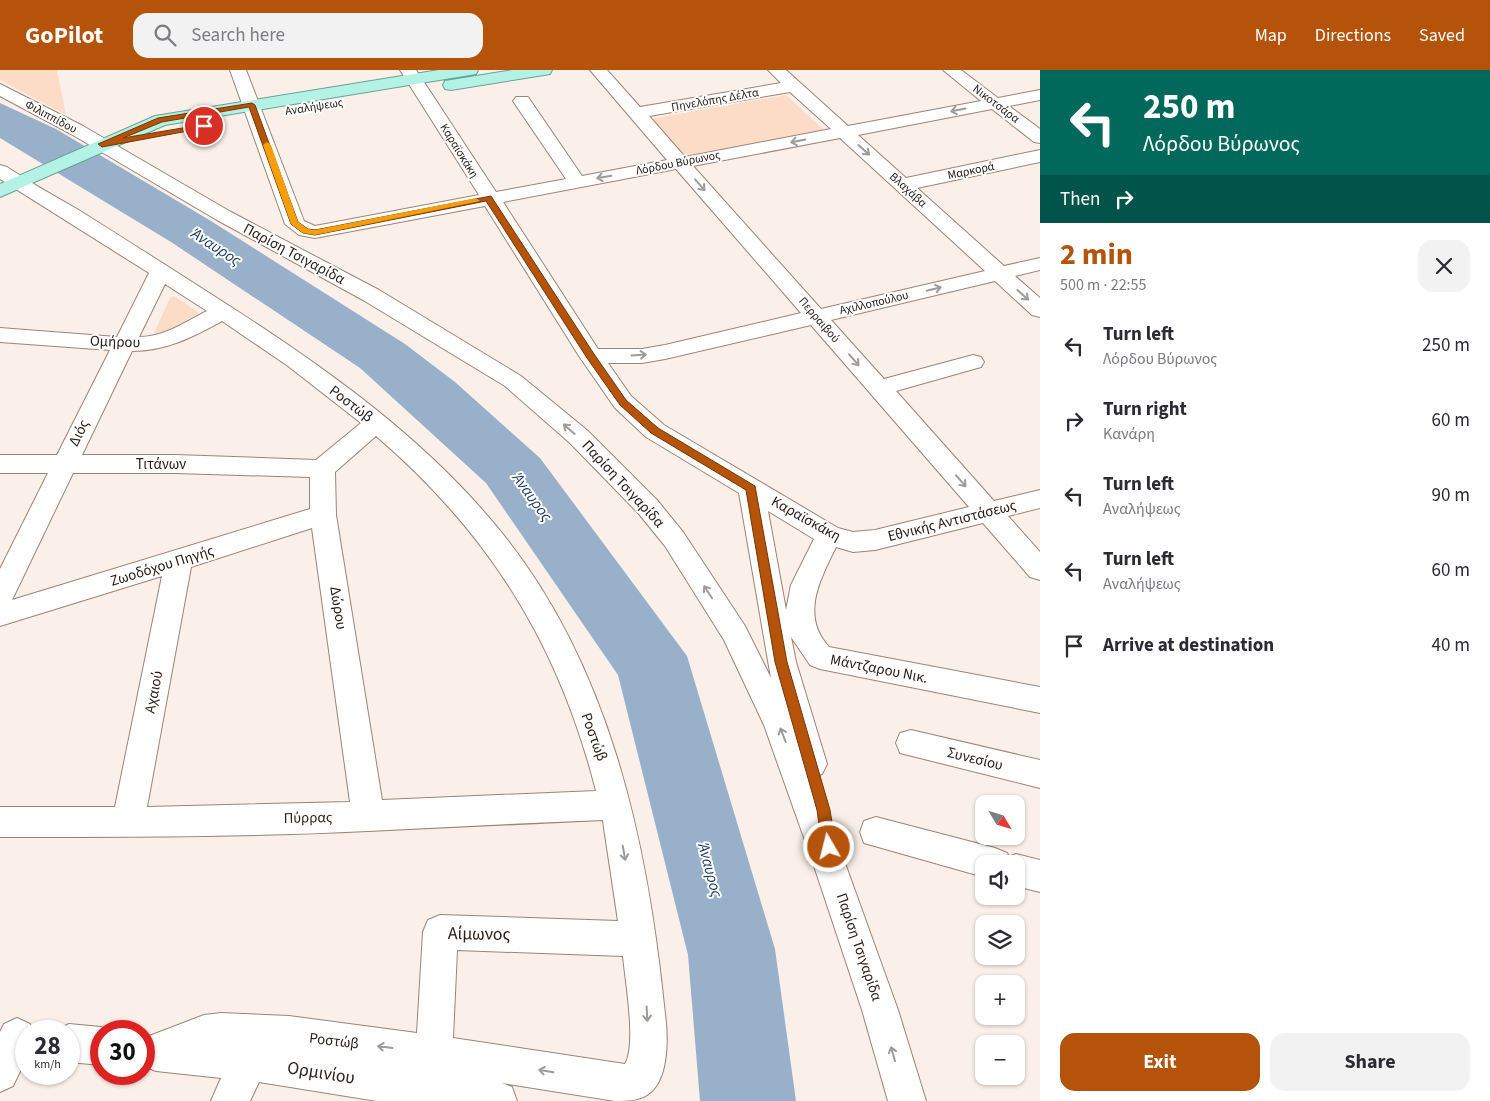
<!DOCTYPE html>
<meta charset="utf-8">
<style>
:root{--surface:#fff;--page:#f2f2f3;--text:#2b2b33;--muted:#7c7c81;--accent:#b45309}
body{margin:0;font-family:"Source Sans 3",sans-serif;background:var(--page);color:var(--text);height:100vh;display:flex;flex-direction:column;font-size:19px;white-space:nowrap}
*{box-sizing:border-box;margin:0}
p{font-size:16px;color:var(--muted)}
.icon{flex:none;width:28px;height:28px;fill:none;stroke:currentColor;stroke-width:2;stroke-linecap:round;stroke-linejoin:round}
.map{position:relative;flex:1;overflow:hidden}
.details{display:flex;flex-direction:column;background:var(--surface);width:450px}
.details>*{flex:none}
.guide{background:#00695c;color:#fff;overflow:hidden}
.needle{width:32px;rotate:128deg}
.tools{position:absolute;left:975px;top:725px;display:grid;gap:10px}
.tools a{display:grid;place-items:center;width:50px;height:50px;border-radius:10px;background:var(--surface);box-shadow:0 1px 4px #0004;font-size:25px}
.speed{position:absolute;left:15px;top:950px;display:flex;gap:10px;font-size:25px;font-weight:700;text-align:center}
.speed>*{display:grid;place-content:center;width:65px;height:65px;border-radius:50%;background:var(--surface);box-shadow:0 1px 4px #0004;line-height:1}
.speed small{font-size:12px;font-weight:400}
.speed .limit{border:8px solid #d22;background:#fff;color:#111}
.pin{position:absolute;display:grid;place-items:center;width:42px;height:42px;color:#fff;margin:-21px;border:2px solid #fff;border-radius:50%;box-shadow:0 1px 5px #0007}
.me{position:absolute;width:55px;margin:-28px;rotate:352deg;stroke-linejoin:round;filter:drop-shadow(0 0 4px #0008)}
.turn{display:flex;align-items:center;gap:18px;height:105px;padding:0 20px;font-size:22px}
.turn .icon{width:65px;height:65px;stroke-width:2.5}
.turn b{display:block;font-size:35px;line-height:42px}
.then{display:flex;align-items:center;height:48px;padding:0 20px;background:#0003;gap:10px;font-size:19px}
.round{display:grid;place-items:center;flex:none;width:52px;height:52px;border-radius:15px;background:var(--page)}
.head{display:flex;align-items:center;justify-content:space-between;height:85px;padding:0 20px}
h1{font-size:30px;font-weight:700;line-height:38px;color:var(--accent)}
.primary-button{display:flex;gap:10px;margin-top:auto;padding:10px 20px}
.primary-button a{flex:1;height:58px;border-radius:15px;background:var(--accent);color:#fff;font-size:20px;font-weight:700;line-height:58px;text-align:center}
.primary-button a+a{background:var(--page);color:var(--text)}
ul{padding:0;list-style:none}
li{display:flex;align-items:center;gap:15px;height:75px;padding:0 20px}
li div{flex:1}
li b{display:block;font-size:19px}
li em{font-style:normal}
header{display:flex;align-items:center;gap:30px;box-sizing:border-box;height:70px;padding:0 25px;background:var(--accent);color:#fff}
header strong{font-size:24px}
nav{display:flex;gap:28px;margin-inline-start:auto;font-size:18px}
.search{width:350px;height:45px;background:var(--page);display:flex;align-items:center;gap:12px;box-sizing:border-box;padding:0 18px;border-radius:15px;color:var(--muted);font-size:19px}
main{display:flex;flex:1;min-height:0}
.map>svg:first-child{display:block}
.green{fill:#fcdcc7}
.water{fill:#98b0ca}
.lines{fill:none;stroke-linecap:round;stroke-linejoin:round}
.minor-casing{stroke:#9d8474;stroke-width:2}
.major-casing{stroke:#64a394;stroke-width:2}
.minor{fill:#fff;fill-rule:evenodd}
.major{fill:#b5f2e6;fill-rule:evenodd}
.oneway{stroke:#9f9b98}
.route{fill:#b45309;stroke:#753606}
.slow{fill:#f59e0b}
.labels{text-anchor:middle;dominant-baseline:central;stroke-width:4;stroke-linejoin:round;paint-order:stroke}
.far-street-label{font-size:12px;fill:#2a211a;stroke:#fff}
.street-label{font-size:15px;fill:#2a211a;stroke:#fff}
.water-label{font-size:16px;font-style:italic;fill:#1a3e63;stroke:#fff}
.near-street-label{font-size:18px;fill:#2a211a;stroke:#fff}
</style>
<header>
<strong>GoPilot</strong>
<div class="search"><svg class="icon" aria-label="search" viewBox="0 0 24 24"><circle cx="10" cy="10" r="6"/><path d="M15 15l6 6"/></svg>Search here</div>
<nav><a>Map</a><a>Directions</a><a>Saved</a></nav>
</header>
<main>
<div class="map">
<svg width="1040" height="1031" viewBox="0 0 1040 1031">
<rect width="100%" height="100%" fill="#fbf0e9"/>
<path class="green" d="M0 0H57L66 45 0 10Z
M786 25 824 60 681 87 649 49Z
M174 226 198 242V246L166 264 154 263 170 228Z"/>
<path class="water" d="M0 33 56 59 211 151 405 274 455 312 540 388 687 586 775 879 796 1031H700L688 885 618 605 486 413 360 298 171 172 0 68Z"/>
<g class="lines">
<g class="minor-casing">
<path id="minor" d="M230 0H246L304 151 315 156 479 125 400 0H416L496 122 566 109 513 31 516 27H528L582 106 667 90 590 0H607L640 37 781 13 768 0H786L848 56 981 31 943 0H961L998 28 1040 20V30L1009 36 1040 59V73L1034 72 992 39 858 65 906 108 1040 80V92L917 118 1004 196 1040 188V200L1015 206 1040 228V247L1032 245 995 211 831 250 884 309 973 285 981 287 984 292 981 297 896 321 994 431 1040 420V438L1008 446 1040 482V510L1030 507 983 453 875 480 853 482 836 477C820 510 800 545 829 577L1040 617V643L820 599 810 595 791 567 796 592 827 694 822 704 814 707 898 940 926 1031H888L862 940 814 796 764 655 724 570 665 476 639 444 570 373 505 316 363 230 217 150 71 64 0 26V14L83 56 231 142 379 220 521 306 588 361 657 430 683 462 745 556 771 608 739 423 646 367 615 338 579 286 485 136 315 168 299 165 285 154ZM790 22 831 59 685 87 649 46ZM840 68 985 201 821 239 693 96ZM676 99 801 243 665 275 642 279H598L503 132ZM811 255 969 437 875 460 853 462 838 458 664 355 631 326 608 293H642L665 289ZM768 441 814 469 791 515 786 540Z
M0 95 7 97C29 112 53 125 77 139 128 171 180 204 231 237 327 299 424 368 497 457 610 593 648 773 665 944 668 966 669 1006 651 1022 641 1031 627 1031 615 1031L502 1013 512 1017 517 1031H377L259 1012 250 1031H211L221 1008 156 1001 144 996V968L204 945 221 943 289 946 417 963 423 862 428 850 440 845 618 851 604 758 603 750C524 753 446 757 368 761 245 767 123 767 0 767V737H115L162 506 0 556V499L48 403H0V385H57L110 280 0 272V258L117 267 149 203 0 109ZM165 214 207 241C185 252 164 267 139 267ZM222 251 288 296 361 353 316 390 175 385H82L132 281C166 281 193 267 222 251ZM376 366C490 464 559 575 596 721L382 730 336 445 335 402ZM73 403H175L310 407V439L12 530ZM312 458 350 732 147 737 191 497ZM457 880 623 886C625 910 637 974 625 994L453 968Z
M911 660 1040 690V718L900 683 896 673 900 663Z
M876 747 995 778 1007 783 1009 787 1016 784 1040 790V822L1016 816V794H984V807L864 773 860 762 864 751Z
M17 948 30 954 33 961H26V989L13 1016 0 1022V962L4 954Z
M69 954 101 957 110 961H101V995L69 992V961H55Z"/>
</g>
<g class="major-casing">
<path id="major" d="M439 0H478L476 4 470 5 165 55 0 127V114L155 46Z
M513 0H552L550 4 544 5 451 20 445 19 443 15 445 11 451 10Z"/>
</g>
<use href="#minor" class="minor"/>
<use href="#major" class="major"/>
</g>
<defs><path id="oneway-shaft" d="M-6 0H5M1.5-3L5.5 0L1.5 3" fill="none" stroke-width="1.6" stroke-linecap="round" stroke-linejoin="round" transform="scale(1.25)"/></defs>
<g class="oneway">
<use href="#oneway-shaft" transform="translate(958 40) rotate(169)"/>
<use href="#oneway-shaft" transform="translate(798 71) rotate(169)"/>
<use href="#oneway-shaft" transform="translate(864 80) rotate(42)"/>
<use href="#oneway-shaft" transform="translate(604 107) rotate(170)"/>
<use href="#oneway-shaft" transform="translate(700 115) rotate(49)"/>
<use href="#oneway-shaft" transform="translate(934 219) rotate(-13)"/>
<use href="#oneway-shaft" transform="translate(1023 225) rotate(42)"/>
<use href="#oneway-shaft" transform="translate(639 285) rotate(-4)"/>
<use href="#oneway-shaft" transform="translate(854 290) rotate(49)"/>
<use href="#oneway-shaft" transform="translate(569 359) rotate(-139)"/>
<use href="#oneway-shaft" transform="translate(961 411) rotate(49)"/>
<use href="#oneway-shaft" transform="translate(708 522) rotate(-123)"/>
<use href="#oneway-shaft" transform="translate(783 665) rotate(-111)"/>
<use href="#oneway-shaft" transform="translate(624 783) rotate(80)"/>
<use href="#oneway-shaft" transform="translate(647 944) rotate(87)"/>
<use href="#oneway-shaft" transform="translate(385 977) rotate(-173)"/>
<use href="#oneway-shaft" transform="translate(893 984) rotate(-106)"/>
<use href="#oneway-shaft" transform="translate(546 1001) rotate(-171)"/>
</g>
<path class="route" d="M252 33 255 35 298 152 308 159 315 160 491 126 594 284 626 330 658 358 755 416 787 592 830 740 836 777 834 782 829 784 824 782 822 777 817 740 775 592 746 420 651 363 620 335 587 288 486 131 315 165 303 163 291 154 249 37 162 52 123 68 206 54 207 56 204 58 102 77 98 74 158 48Z"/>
<path class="slow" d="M267 72 271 75 298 152 308 159 315 160 476 128 480 131 315 165 303 163 291 154 263 75Z"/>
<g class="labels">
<g class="far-street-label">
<text transform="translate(715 30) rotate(-10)">Πηνελόπης Δέλτα</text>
<text transform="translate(996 34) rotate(37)">Νικοτσάρα</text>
<text transform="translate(314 37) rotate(-9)">Αναλήψεως</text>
<text transform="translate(51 47) rotate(28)">Φιλιππίδου</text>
<text transform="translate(459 81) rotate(58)">Καραϊσκάκη</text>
<text transform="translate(678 93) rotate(-11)">Λόρδου Βύρωνος</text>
<text transform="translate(971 101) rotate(-12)">Μαρκορά</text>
<text transform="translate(908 120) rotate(42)">Βλαχάβα</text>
<text transform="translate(874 233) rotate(-13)">Αχιλλοπούλου</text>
<text transform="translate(819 250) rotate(49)">Περραιβού</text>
</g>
<g class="street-label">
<text transform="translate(294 184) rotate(28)">Παρίση Τσιγαρίδα</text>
<text transform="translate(115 272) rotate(2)">Ομήρου</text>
<text transform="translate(351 334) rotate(37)">Ροστώβ</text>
<text transform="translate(79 363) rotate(-64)">Διός</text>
<text x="161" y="394">Τιτάνων</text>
<text transform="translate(623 414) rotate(47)">Παρίση Τσιγαρίδα</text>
<text transform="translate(806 449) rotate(29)">Καραϊσκάκη</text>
<text transform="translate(952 451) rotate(-14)">Εθνικής Αντιστάσεως</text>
<text transform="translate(162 496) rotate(-17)">Ζωοδόχου Πηγής</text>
<text transform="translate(338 538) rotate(81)">Δώρου</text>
<text transform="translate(879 599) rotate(11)">Μάντζαρου Νικ.</text>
<text transform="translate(154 622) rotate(-79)">Αχαιού</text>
<text transform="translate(594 667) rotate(70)">Ροστώβ</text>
<text transform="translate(975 689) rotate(14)">Συνεσίου</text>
<text transform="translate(308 748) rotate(-1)">Πύρρας</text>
<text transform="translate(859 877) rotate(71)">Παρίση Τσιγαρίδα</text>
<text transform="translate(334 971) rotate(7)">Ροστώβ</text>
</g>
<g class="water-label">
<text transform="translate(216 177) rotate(33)">Άναυρος</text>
<text transform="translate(532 427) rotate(54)">Άναυρος</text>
<text transform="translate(710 800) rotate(75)">Άναυρος</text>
</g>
<g class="near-street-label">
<text transform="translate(479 864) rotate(1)">Αίμωνος</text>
<text transform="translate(321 1003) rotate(9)">Ορμινίου</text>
</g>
</g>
</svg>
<div class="tools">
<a><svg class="needle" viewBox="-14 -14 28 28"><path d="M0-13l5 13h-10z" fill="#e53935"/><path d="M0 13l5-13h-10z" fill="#7c7c81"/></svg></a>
<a><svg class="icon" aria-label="sound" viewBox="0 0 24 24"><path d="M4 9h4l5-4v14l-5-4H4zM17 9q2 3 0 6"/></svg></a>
<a><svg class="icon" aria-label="layers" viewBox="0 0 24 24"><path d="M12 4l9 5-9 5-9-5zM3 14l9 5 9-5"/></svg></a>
<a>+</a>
<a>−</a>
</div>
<div class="speed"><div>28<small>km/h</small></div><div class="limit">30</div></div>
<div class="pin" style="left:204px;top:56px;background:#d93025"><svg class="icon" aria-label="arrive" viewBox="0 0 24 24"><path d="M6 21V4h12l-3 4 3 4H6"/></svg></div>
<svg class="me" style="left:829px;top:777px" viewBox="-20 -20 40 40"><circle r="17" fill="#b45309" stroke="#fff" stroke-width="3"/><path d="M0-11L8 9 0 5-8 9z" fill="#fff"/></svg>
</div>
<section class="details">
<div class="guide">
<div class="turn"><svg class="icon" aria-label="left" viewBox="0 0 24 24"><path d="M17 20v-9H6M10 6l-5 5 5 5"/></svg><div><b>250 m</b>Λόρδου Βύρωνος</div></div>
<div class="then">Then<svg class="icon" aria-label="right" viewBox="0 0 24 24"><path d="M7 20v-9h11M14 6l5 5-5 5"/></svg></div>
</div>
<div class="head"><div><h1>2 min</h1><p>500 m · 22:55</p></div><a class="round"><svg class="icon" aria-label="close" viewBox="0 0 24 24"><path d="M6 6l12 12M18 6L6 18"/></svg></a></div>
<ul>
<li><svg class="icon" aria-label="left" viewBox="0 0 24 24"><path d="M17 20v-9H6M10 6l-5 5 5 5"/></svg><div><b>Turn left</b><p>Λόρδου Βύρωνος</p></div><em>250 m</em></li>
<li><svg class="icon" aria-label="right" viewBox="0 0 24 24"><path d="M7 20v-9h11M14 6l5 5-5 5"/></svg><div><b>Turn right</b><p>Κανάρη</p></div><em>60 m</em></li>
<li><svg class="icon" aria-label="left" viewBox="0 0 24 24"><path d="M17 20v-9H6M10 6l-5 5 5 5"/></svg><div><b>Turn left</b><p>Αναλήψεως</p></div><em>90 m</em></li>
<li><svg class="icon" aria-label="left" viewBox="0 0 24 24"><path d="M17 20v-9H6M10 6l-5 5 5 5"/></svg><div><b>Turn left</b><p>Αναλήψεως</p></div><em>60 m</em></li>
<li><svg class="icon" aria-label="arrive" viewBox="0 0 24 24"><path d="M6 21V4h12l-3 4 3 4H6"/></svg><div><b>Arrive at destination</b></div><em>40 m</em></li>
</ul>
<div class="primary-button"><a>Exit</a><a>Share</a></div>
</section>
</main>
